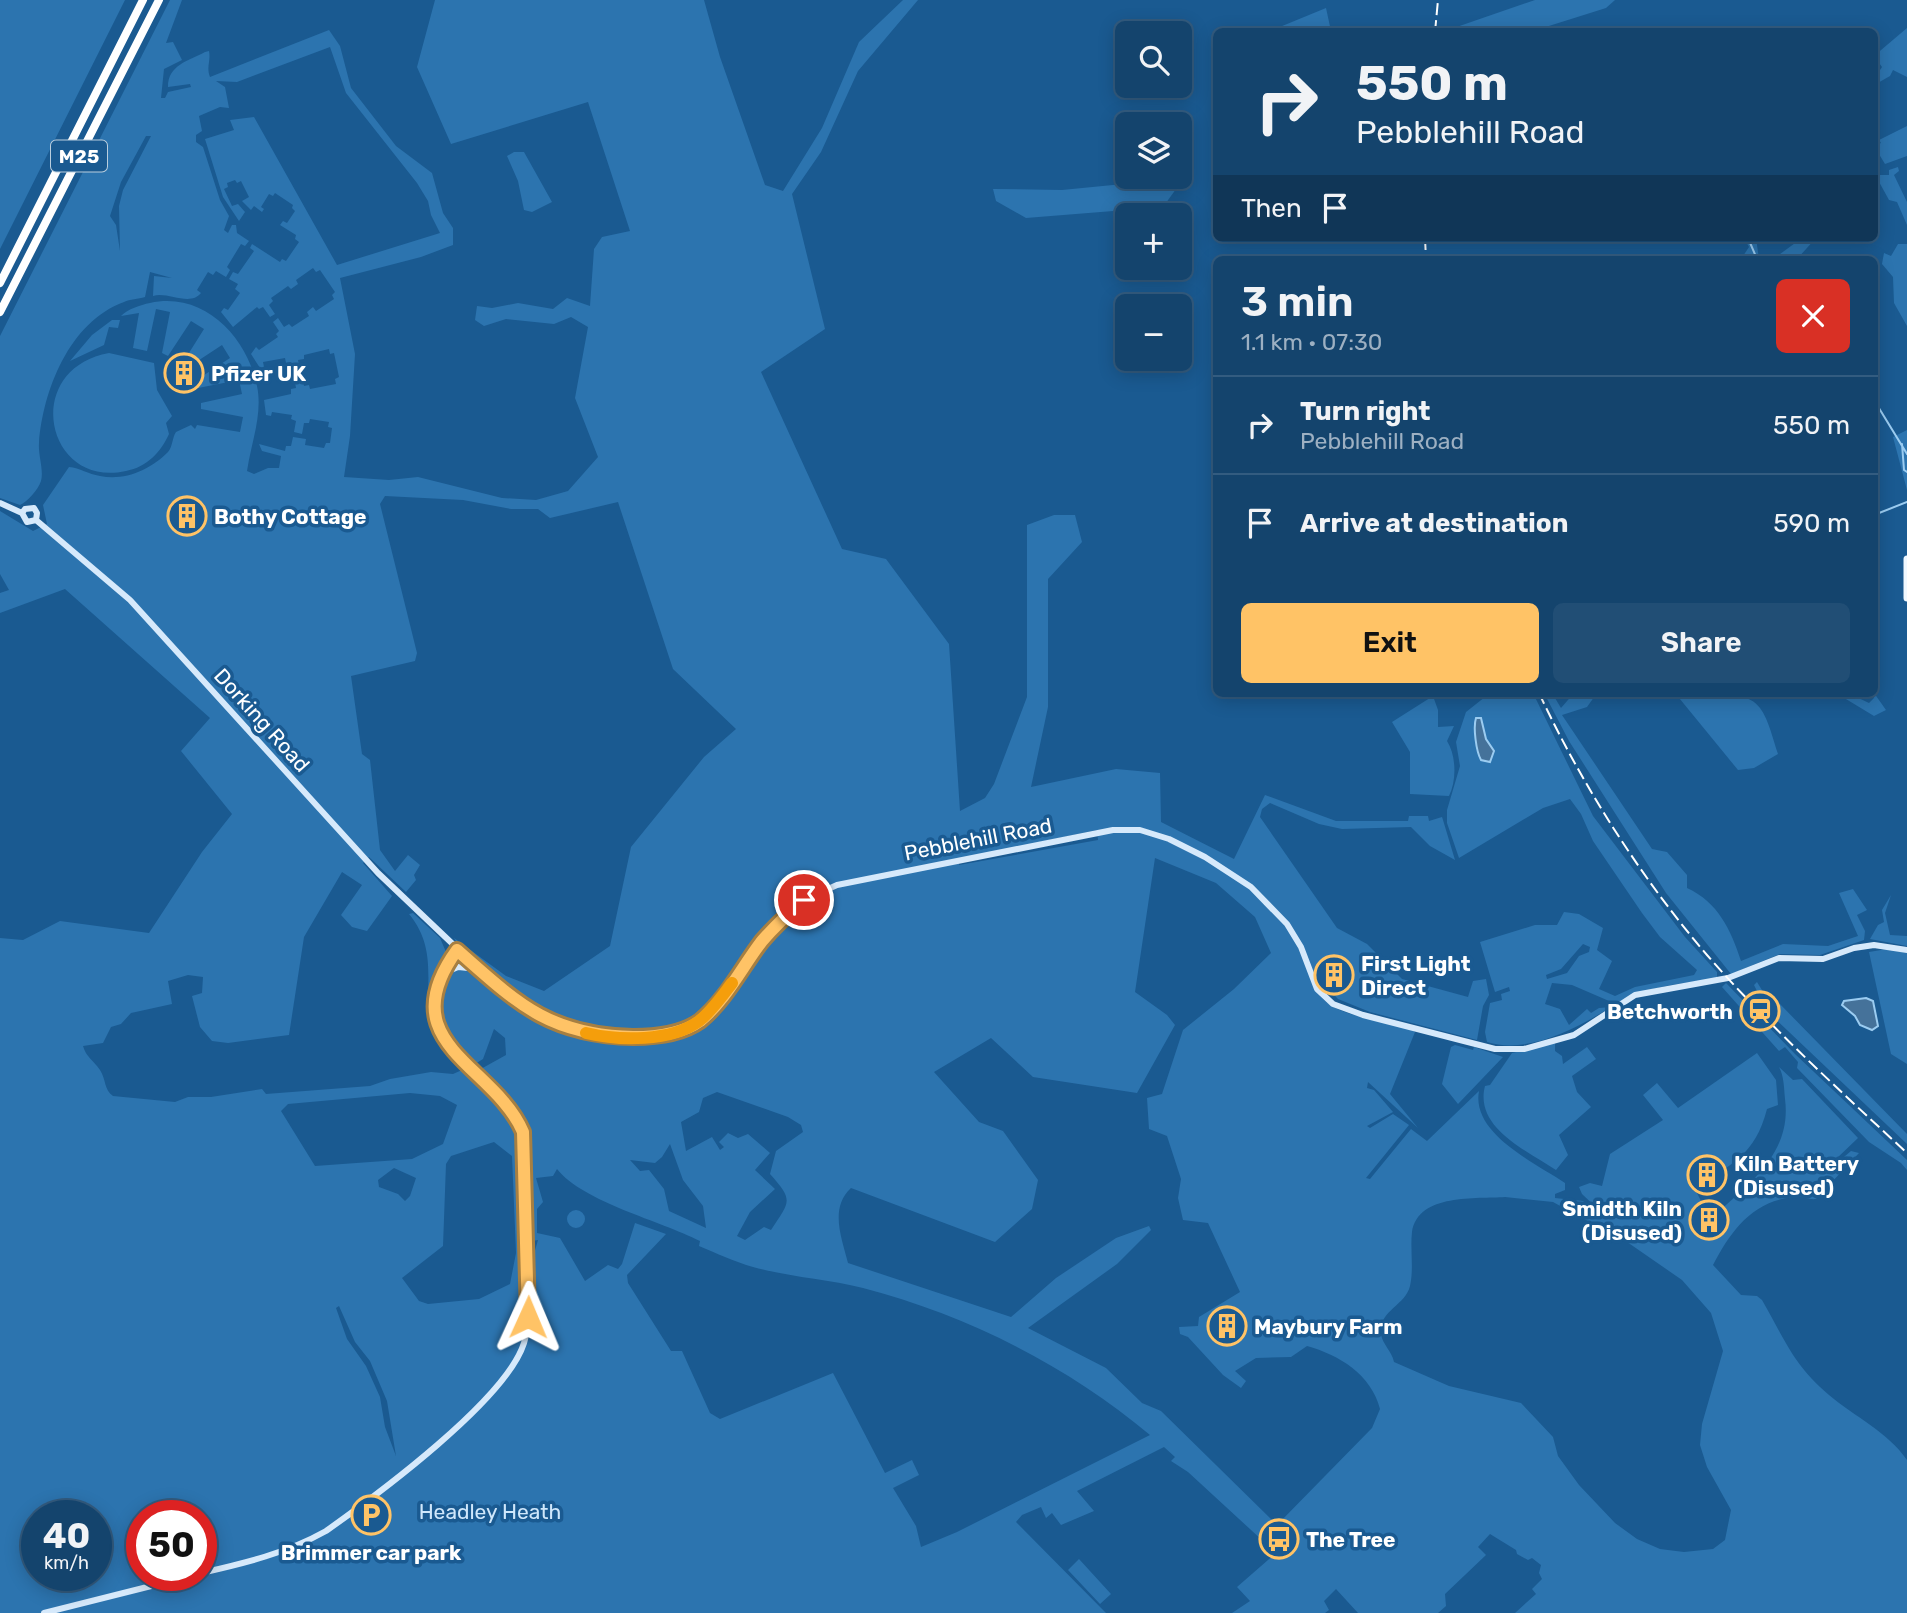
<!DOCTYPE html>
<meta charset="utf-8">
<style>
:root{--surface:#14446d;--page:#214e75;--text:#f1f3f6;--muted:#9db0c2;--line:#335c80;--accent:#ffc366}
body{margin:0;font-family:Rubik,sans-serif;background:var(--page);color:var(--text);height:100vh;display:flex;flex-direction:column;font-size:26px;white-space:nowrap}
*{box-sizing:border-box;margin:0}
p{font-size:23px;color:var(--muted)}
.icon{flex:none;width:38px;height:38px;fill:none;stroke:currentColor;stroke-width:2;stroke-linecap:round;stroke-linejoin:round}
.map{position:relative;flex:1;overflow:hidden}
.panel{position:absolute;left:1213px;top:256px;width:665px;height:441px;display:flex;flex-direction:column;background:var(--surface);border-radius:10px;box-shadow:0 4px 18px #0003,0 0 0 2px var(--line)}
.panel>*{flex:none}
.guide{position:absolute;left:1213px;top:28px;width:665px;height:214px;border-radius:10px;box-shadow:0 4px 18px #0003,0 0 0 2px var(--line);background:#14446d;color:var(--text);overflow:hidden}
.fabs{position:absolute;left:1115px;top:21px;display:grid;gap:14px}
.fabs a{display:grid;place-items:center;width:77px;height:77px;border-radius:10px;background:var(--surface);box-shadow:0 4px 18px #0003,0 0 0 2px var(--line);font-size:35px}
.speed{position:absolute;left:21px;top:1500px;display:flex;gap:14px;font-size:35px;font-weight:700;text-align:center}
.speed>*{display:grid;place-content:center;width:91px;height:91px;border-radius:50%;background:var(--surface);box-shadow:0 4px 18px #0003,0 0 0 2px var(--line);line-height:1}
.speed small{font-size:18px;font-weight:400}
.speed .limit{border:10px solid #d22;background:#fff;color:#111}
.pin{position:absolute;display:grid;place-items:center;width:60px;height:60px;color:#fff;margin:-30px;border:4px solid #fff;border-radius:50%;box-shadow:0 2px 7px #0007}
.me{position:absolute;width:77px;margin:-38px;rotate:1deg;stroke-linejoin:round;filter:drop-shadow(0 0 5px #0008)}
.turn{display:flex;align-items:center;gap:24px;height:147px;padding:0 28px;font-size:32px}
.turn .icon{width:91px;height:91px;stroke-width:2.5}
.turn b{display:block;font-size:49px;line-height:60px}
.then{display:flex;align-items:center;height:66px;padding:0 28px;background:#0003;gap:14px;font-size:26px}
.round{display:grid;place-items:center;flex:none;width:74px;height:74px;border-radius:10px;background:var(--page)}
.summary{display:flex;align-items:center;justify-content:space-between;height:119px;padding:0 28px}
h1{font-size:42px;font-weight:600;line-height:52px}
.primary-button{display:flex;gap:14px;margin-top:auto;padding:14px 28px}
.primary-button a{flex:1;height:80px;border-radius:10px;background:var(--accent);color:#111;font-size:28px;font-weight:600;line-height:80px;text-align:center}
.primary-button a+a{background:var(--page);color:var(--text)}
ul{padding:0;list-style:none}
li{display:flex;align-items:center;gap:21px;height:98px;padding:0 28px;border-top:2px solid var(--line)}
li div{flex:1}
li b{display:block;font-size:26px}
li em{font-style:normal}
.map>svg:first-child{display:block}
.green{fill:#2c74af;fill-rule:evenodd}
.water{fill:#45729a;stroke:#9bccf1;stroke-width:2}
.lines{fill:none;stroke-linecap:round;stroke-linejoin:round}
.stream{stroke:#9bccf1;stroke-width:2}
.secondary{stroke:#d6e9fb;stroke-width:6}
.primary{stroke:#f0f8ff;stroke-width:7}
.motorway{stroke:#fff;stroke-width:8}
.rail{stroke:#fff;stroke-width:2;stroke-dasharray:12 5;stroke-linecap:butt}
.route-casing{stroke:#a67f42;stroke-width:18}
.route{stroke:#ffc366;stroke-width:12}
.slow{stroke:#f59e0b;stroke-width:12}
.labels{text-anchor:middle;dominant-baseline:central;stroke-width:7;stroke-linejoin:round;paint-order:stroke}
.shield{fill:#1a5a91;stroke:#bacede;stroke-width:2}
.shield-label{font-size:19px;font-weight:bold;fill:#fff}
.poi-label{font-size:21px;font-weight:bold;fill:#fff;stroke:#1a5a91;text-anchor:start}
.street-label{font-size:21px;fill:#fff;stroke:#1a5a91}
.park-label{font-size:21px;fill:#cfe7fb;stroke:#1a5a91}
</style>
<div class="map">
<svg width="1907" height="1613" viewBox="0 0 1907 1613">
<rect width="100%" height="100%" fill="#1a5a91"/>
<path class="green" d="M0 0H125L0 249Z
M170 0H182L166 43 173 42 182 60 164 69 161 98H165L168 92 191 87 190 84 168 87C168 65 188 61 205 52L209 51C211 61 206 67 210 77L329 30 340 46 351 88 396 146 432 173 443 213 453 228V245L421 257 340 278 355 354 350 436 344 477 389 480 418 477 502 498 536 500 568 491 598 457 575 398 588 327 571 317 554 324 506 319 484 326 475 320 477 306 492 308 518 303 553 309 567 298 590 306 594 249 602 237 630 231 588 102 451 144 417 67 435 0H704L720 57 765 185 783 191 822 128 859 42 903 0H918L858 71 821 152 792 194 825 329 761 372 842 549 886 559 949 644 960 811 985 798 994 784 1027 697V525L1054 515H1075L1082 542 1048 579V707L1031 787 1116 769 1160 773 1161 822 1234 859 1265 795 1336 821H1408L1409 816H1428L1429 821 1442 817 1443 820 1455 860 1430 846 1411 827 1342 829 1319 824 1270 803 1262 809 1260 817 1337 928 1367 944 1402 979 1468 997 1473 981 1486 979 1489 995 1483 1006 1477 1040 1370 1012 1338 999 1318 978 1312 981C1326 1024 1383 1013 1415 1032L1390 1094 1418 1128 1368 1082 1367 1088 1374 1090 1393 1112 1367 1126 1370 1128 1393 1114 1409 1125 1366 1178 1370 1179 1411 1129 1427 1141 1479 1091C1471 1134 1536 1163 1565 1183V1190L1555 1194V1198L1583 1201 1601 1212 1582 1194 1579 1187 1590 1183 1602 1186 1610 1154 1663 1120 1643 1095 1657 1083 1678 1108 1757 1053 1776 1080 1778 1105 1767 1109C1755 1155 1732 1165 1694 1187L1703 1205 1715 1215C1750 1183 1792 1153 1785 1099 1784 1088 1784 1076 1779 1067L1793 1080 1802 1079 1858 1138 1835 1160 1838 1162 1851 1151 1859 1153 1816 1199C1809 1200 1802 1196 1794 1197 1752 1201 1731 1231 1713 1265L1741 1295 1757 1296 1762 1300C1784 1338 1793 1365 1829 1395 1855 1417 1888 1432 1907 1460V1613H1515L1536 1594 1532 1589 1542 1579 1539 1573 1541 1565 1532 1558 1528 1560 1517 1554 1516 1550 1490 1534 1478 1547 1486 1555 1445 1594 1446 1606 1438 1613H1358L1336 1589 1324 1601 1329 1610 1325 1613H1232L1250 1601 1237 1587 1276 1553 1188 1472 1171 1461 1175 1457 1164 1447 1077 1491 1094 1511 1061 1525 1052 1513 1046 1518 1041 1507 1022 1515 1016 1522 1106 1613H0V938L23 940 60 921 149 933 202 852 232 814 181 751 210 718 65 589 0 613V593L9 590 0 574V511L33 531 47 524 43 505 69 467C80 468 88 474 100 476 125 481 150 470 168 452 173 446 172 438 176 432L191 425 195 429 197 425 240 432 243 417 201 409V403L242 394 239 380 198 388 195 381 230 358 222 345 187 368 182 364 204 329 191 321 168 356 162 353 170 312 156 309 147 351 133 348 139 313 121 316C128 309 140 305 150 303 204 291 247 337 257 386 263 414 251 443 247 471L254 474 268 468H279L281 456 262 451 259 444 285 451 286 446H291L293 437 306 439 305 445 324 448 326 443H330L332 428 328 427 329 422 310 419 309 423H304L302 434 294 432 296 421 291 419 292 415 272 412 271 416 266 415 264 400 291 394V389L296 388 294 377 302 376 304 386 309 385 310 389 336 384 335 379 339 377 334 353 330 354 329 349 304 355V359L298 360 300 371 293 372 291 362 286 363 285 358 263 362 264 367 260 368 251 354 256 347 259 350 278 337 276 334 279 331 273 322 278 318 284 327 289 324 292 327 309 316 307 312 313 307 316 311 334 299 332 295 335 292 320 270 316 272 313 268 296 280 298 284 291 289 288 286 271 298 273 301 269 305 275 314 270 317 263 307 259 309 257 307 233 327 221 312 224 308 228 310 240 293 235 289 238 284 229 279 233 272 238 274 254 251 250 248 252 244 280 262 282 259 286 261 299 242 295 239 296 235 280 225 283 221 287 223 295 211 292 208 293 205 275 193 273 196 269 194 261 207 264 209 262 212 254 206 251 210 242 201 249 197 241 181 237 183 235 180 227 183 228 187 224 189 232 206 238 204 245 212 239 221 223 197 205 139 234 130 230 120 254 117 337 265 440 233 431 215 428 201 417 183 346 93 330 47 237 82 216 81 225 87 229 108 220 107 199 116 202 131 196 135V142L203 147 220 200 229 216 224 230 228 233 232 225H236L237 233 249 241 245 246 241 244 227 267 230 270 226 277 216 271 213 275 208 272 197 290 201 293C190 307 167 291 153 296L154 276 172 278 150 272 145 297C138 299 130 299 124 302 69 322 43 391 39 443 38 455 44 470 41 481 38 490 27 502 20 505L0 498V336ZM146 136H151L123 190 119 206 120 251 116 225 110 216 121 182ZM385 496 463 500 511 509H538L550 518 618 502 673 669 736 729 704 757 631 847 610 946 544 991 506 976 454 938C470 966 541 1018 572 1026V1033L543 1022 472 971 456 970 443 982C435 1013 449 1037 466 1061L475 1064 483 1059 494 1029 505 1038 506 1055 479 1070 474 1080 462 1070 453 1074 431 1072 390 1079 370 1086 266 1094 262 1089 211 1097H188L175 1102 113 1096C104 1090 106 1079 100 1070 94 1061 86 1057 83 1046L103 1043 111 1027 121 1024 131 1013 172 1004 168 981 188 975 203 977 202 993 192 996 200 1027 212 1041 228 1043 289 1035 304 937 342 872 362 885 341 915 352 927 367 931 392 896 363 863 369 857 406 892 416 880 414 875 420 865 408 855 395 871 380 850 370 760 362 754 351 676 415 661 417 653 380 504ZM1097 830 1098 840 959 865V859ZM1155 858 1216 883 1255 917 1271 953 1234 989 1183 1030 1162 1094 1147 1098 1149 1129 1167 1136 1181 1179 1178 1198 1183 1220 1208 1223 1240 1292 1199 1317 1198 1326 1179 1327 1180 1334 1188 1337 1223 1375 1241 1388 1246 1381 1235 1371 1256 1358 1291 1357 1307 1346C1339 1355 1371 1374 1380 1409L1372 1428 1277 1525 1161 1411 1142 1403 1106 1368 1028 1328 1117 1264 1151 1230 1149 1226 1116 1238 1056 1278 1011 1317 848 1263C842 1239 829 1208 851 1188L995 1242 1032 1209 1038 1180 1003 1131 979 1122 934 1072 991 1038 1033 1077 1137 1093 1175 1025 1167 1015 1135 992ZM717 1092 788 1117 801 1125 803 1132 776 1151 770 1174C794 1201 790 1201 771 1230L764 1227 745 1240 737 1236 750 1212 775 1189 755 1170 770 1153 748 1134 738 1138 728 1133 719 1142 724 1147 720 1150 712 1137 686 1151 681 1122 699 1112 703 1098ZM410 1093 440 1096 457 1105 443 1144 412 1159 315 1166 281 1111 288 1104ZM494 1142 512 1156 516 1253 510 1284 479 1299 428 1304 419 1301 402 1278 443 1246 446 1164 451 1156ZM670 1144 683 1180 703 1206 706 1228 669 1211 664 1189 649 1170 640 1171 630 1160 655 1163 662 1157ZM394 1168 416 1178 410 1196 405 1201 398 1194 379 1187 378 1180ZM557 1169C583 1202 661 1221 700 1241L699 1246C716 1253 735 1262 753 1267 789 1277 827 1279 863 1288 967 1315 1068 1366 1150 1435L957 1532 921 1547 916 1526 893 1488 919 1475 912 1460 885 1473 833 1373 720 1419 710 1413 682 1351H671L628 1283 627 1275 666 1234 635 1223 622 1264 618 1269 608 1265 585 1281 560 1238 537 1233V1209L543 1202 536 1178 553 1176ZM1505 1197 1553 1202 1630 1244 1682 1280 1711 1313 1723 1351 1702 1424 1700 1445 1707 1467 1731 1510 1725 1540 1713 1549 1684 1552 1660 1549 1637 1539 1615 1523 1579 1485 1558 1456 1553 1437 1521 1403 1449 1386 1394 1362C1392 1351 1382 1344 1381 1334 1378 1311 1405 1306 1410 1286 1414 1268 1410 1250 1412 1232 1418 1193 1477 1199 1505 1197ZM538 1240 532 1261 533 1291 525 1292V1242ZM339 1306 355 1342 370 1361 387 1401 396 1456 385 1427 380 1397 366 1366 347 1339 336 1308ZM37 1516H96V1575H37ZM142 1516H201V1575H142Z
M1535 0H1615L1606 8 1533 31H1445Z
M1326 8 1331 31H1270Z
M1907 28V77L1893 70 1890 76 1876 84 1874 79 1882 67 1874 56Z
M1907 126V156L1885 164 1874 146 1881 143 1879 140Z
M514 152H524L552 202 532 212 524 210 518 181 507 156Z
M1898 167 1899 171 1894 175 1907 202V225L1897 202 1889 200 1878 180 1880 175H1889V170Z
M1184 178 1163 207 1026 218 996 201 993 189 1062 190Z
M1744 238H1756L1759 259H1741L1749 247Z
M1802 238H1816L1797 259H1773Z
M1898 244H1907V326L1894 303 1893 277 1882 264 1884 253 1891 256Z
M112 320H120L118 328 109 327 104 345 70 361 92 335Z
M109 353 154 363 157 390 172 416 166 423 169 434C161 452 147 467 126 471 45 489 21 369 109 353Z
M1907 430V490L1893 437Z
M1490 693H1533L1593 816 1685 937 1717 972V979C1682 983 1647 986 1616 1004L1572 985 1552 983 1545 1004 1560 1009 1569 1025 1587 1009 1591 1013 1599 1008 1611 1007C1577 1028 1528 1055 1487 1042L1485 1032 1490 1003 1502 1000 1501 994 1510 991 1509 987 1495 992 1480 942 1535 925H1557L1564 912 1579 914 1603 928 1597 950 1612 961 1599 989 1615 996 1635 987 1694 975 1697 970 1660 937 1642 913 1593 841 1581 814 1570 799 1543 808 1459 858 1447 823V810L1460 766 1456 742 1466 712ZM1583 944 1590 947 1589 952 1579 956 1567 973 1547 979 1546 975 1561 969Z
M1544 693H1552L1561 708 1574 693H1597L1587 707 1562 715 1652 849 1667 852 1687 875V888C1718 902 1731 930 1741 961L1783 944 1828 946 1858 936 1839 893 1853 889 1867 910 1857 915 1865 931 1864 940 1820 955 1780 954 1731 974 1666 893 1569 741Z
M1675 693C1698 693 1745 687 1760 708 1769 720 1773 740 1778 754L1754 768 1738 770Z
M1836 693H1848L1869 703 1874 698V693L1886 710 1874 716Z
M1433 696 1438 710V727L1454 726 1447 741C1456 755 1457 780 1449 796L1410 794V752L1392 722Z
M1891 895 1885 913 1890 935 1907 936V946L1870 939 1878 925 1884 922 1882 910Z
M413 913 440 938 446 952 428 1008C428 972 433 943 409 914Z
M1887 949 1907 953V1064L1891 1054 1869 952Z
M1757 982 1765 995 1777 1001 1907 1134V1144L1751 996 1757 991 1754 985Z
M1726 983 1795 1054 1907 1160V1170L1901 1163 1869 1142 1797 1068 1798 1062 1785 1047 1779 1051 1722 987Z
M1555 1043V1051L1562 1056 1563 1064 1587 1047 1596 1059 1572 1076 1577 1092 1591 1107 1559 1135 1568 1155 1556 1170C1528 1151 1474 1128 1485 1086L1490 1085 1512 1053Z
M1455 1045 1473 1050 1474 1047 1503 1057 1458 1104 1442 1084 1451 1047Z
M567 1219a9 9 0 1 1 18 0a9 9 0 1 1-18 0Z
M1079 1559 1111 1594 1100 1604 1068 1570Z"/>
<path class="water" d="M1476 718H1481L1486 739 1494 751 1490 762 1481 760C1476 751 1473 727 1476 718Z
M1866 998 1873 1001 1878 1026 1872 1030 1860 1025 1855 1016 1842 1005 1844 1001Z"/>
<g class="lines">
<path class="stream" d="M1748 238 1757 259
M1874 400 1907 454
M1902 444 1904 470 1907 472
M1874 515 1907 502"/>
<path class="secondary" d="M0 503 22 513
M22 513 25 509 34 508 37 513 36 520
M22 513 27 522 36 520
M36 520 130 600 378 873 479 969 526 1008 553 1024 598 1036 649 1037 679 1031 699 1021 720 999 785 916 804 900 837 885 1113 830H1140L1169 839 1205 857 1251 887 1287 924 1301 947 1317 989 1333 1004 1363 1015 1495 1049H1524L1574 1035 1635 995 1728 978 1779 958 1823 959 1854 948 1874 945 1907 950
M444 973 458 967 477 969
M201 1573C245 1563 287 1553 326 1531 377 1495 506 1400 524 1343 535 1310 528 1256 527 1221 526 1188 532 1147 516 1117 507 1100 492 1092 479 1080 435 1041 422 999 457 950
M44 1613 195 1575"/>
<path class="primary" d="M1907 559V598"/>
<path class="motorway" d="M0 283 143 0
M0 312 159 0"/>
<path class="rail" d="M1435 32 1438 0
M1425 238 1426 259
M1539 693C1582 785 1641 878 1707 955 1769 1026 1838 1089 1907 1153"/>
</g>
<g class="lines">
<g class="route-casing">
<path id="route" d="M528 1317 523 1132C494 1064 389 1044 457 950 518 1004 549 1035 633 1037 655 1037 682 1034 700 1021 726 1000 742 967 762 941 775 926 789 913 804 900"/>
</g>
<use href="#route" class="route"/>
<path class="slow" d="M586 1033C619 1041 671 1042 699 1021 712 1011 722 996 732 983"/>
</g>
<defs>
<g id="building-ring" transform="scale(2.0125)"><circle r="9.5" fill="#1a5a91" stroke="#ffc366" stroke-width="1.5"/><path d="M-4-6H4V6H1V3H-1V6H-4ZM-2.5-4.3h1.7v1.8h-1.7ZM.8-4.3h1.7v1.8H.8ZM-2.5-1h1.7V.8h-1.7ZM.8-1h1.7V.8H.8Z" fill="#ffc366"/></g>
<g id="station-ring" transform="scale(2.0125)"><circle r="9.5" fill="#1a5a91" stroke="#ffc366" stroke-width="1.5"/><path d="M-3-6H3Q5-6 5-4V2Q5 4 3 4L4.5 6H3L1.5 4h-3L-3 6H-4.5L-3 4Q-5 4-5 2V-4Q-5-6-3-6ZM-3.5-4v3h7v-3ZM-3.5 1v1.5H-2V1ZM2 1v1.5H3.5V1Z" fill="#ffc366"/></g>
<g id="parking-ring" transform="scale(2.0125)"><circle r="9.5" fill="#1a5a91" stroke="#ffc366" stroke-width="1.5"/><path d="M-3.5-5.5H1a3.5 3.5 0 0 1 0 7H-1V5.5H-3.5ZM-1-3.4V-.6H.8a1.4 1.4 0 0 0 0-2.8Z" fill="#ffc366"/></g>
<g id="bus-ring" transform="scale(2.0125)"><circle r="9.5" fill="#1a5a91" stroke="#ffc366" stroke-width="1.5"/><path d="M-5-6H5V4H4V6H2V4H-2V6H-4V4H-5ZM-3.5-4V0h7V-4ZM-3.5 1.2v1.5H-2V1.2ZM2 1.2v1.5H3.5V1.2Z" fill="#ffc366"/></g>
</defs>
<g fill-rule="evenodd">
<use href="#building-ring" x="184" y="373"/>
<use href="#building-ring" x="187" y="516"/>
<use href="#building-ring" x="1334" y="975"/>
<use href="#station-ring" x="1760" y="1011"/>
<use href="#building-ring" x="1707" y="1175"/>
<use href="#building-ring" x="1709" y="1220"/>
<use href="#building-ring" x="1227" y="1326"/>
<use href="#parking-ring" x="371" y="1515"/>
<use href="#bus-ring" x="1279" y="1539"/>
</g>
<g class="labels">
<rect class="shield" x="51" y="140.5" width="56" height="31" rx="5"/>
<g class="shield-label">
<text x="79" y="156">M25</text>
</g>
<g class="poi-label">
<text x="211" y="373">Pfizer UK</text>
<text x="214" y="516">Bothy Cottage</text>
<text x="1361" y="963">First Light<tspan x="1361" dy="24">Direct</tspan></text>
<text x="1733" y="1011" text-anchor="end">Betchworth</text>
<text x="1734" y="1163">Kiln Battery<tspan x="1734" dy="24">(Disused)</tspan></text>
<text x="1682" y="1208" text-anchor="end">Smidth Kiln<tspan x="1682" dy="24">(Disused)</tspan></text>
<text x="1254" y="1326">Maybury Farm</text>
<text x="1306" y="1539">The Tree</text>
<text x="371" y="1552" text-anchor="middle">Brimmer car park</text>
</g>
<g class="street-label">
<text transform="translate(262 720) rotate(48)">Dorking Road</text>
<text transform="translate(978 839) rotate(-11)">Pebblehill Road</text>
</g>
<g class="park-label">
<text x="490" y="1511">Headley Heath</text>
</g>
</g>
</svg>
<div class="fabs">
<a><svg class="icon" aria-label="search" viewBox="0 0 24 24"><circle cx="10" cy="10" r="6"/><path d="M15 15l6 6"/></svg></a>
<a><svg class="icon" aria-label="layers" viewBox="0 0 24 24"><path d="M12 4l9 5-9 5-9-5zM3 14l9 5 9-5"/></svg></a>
<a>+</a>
<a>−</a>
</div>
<div class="speed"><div>40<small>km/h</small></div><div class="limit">50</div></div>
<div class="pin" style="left:804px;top:900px;background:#d93025"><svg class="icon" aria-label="arrive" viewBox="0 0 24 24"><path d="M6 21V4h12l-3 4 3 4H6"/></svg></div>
<svg class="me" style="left:528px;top:1317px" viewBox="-20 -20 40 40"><path d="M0-17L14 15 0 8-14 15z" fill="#ffc366" stroke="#fff" stroke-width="4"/></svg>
<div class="guide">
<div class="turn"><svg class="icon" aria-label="right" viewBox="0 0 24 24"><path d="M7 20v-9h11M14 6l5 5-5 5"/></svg><div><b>550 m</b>Pebblehill Road</div></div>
<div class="then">Then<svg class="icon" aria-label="arrive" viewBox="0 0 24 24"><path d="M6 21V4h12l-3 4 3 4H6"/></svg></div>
</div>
<section class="panel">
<div class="summary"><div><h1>3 min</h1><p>1.1 km · 07:30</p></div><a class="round" style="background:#d93025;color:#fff"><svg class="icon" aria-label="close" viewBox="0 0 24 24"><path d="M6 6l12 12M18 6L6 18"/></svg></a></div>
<ul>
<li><svg class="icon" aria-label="right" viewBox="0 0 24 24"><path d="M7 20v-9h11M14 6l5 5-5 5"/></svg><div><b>Turn right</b><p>Pebblehill Road</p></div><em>550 m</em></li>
<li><svg class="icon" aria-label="arrive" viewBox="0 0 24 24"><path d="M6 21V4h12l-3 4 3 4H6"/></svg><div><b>Arrive at destination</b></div><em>590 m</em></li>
</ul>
<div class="primary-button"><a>Exit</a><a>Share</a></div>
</section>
</div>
